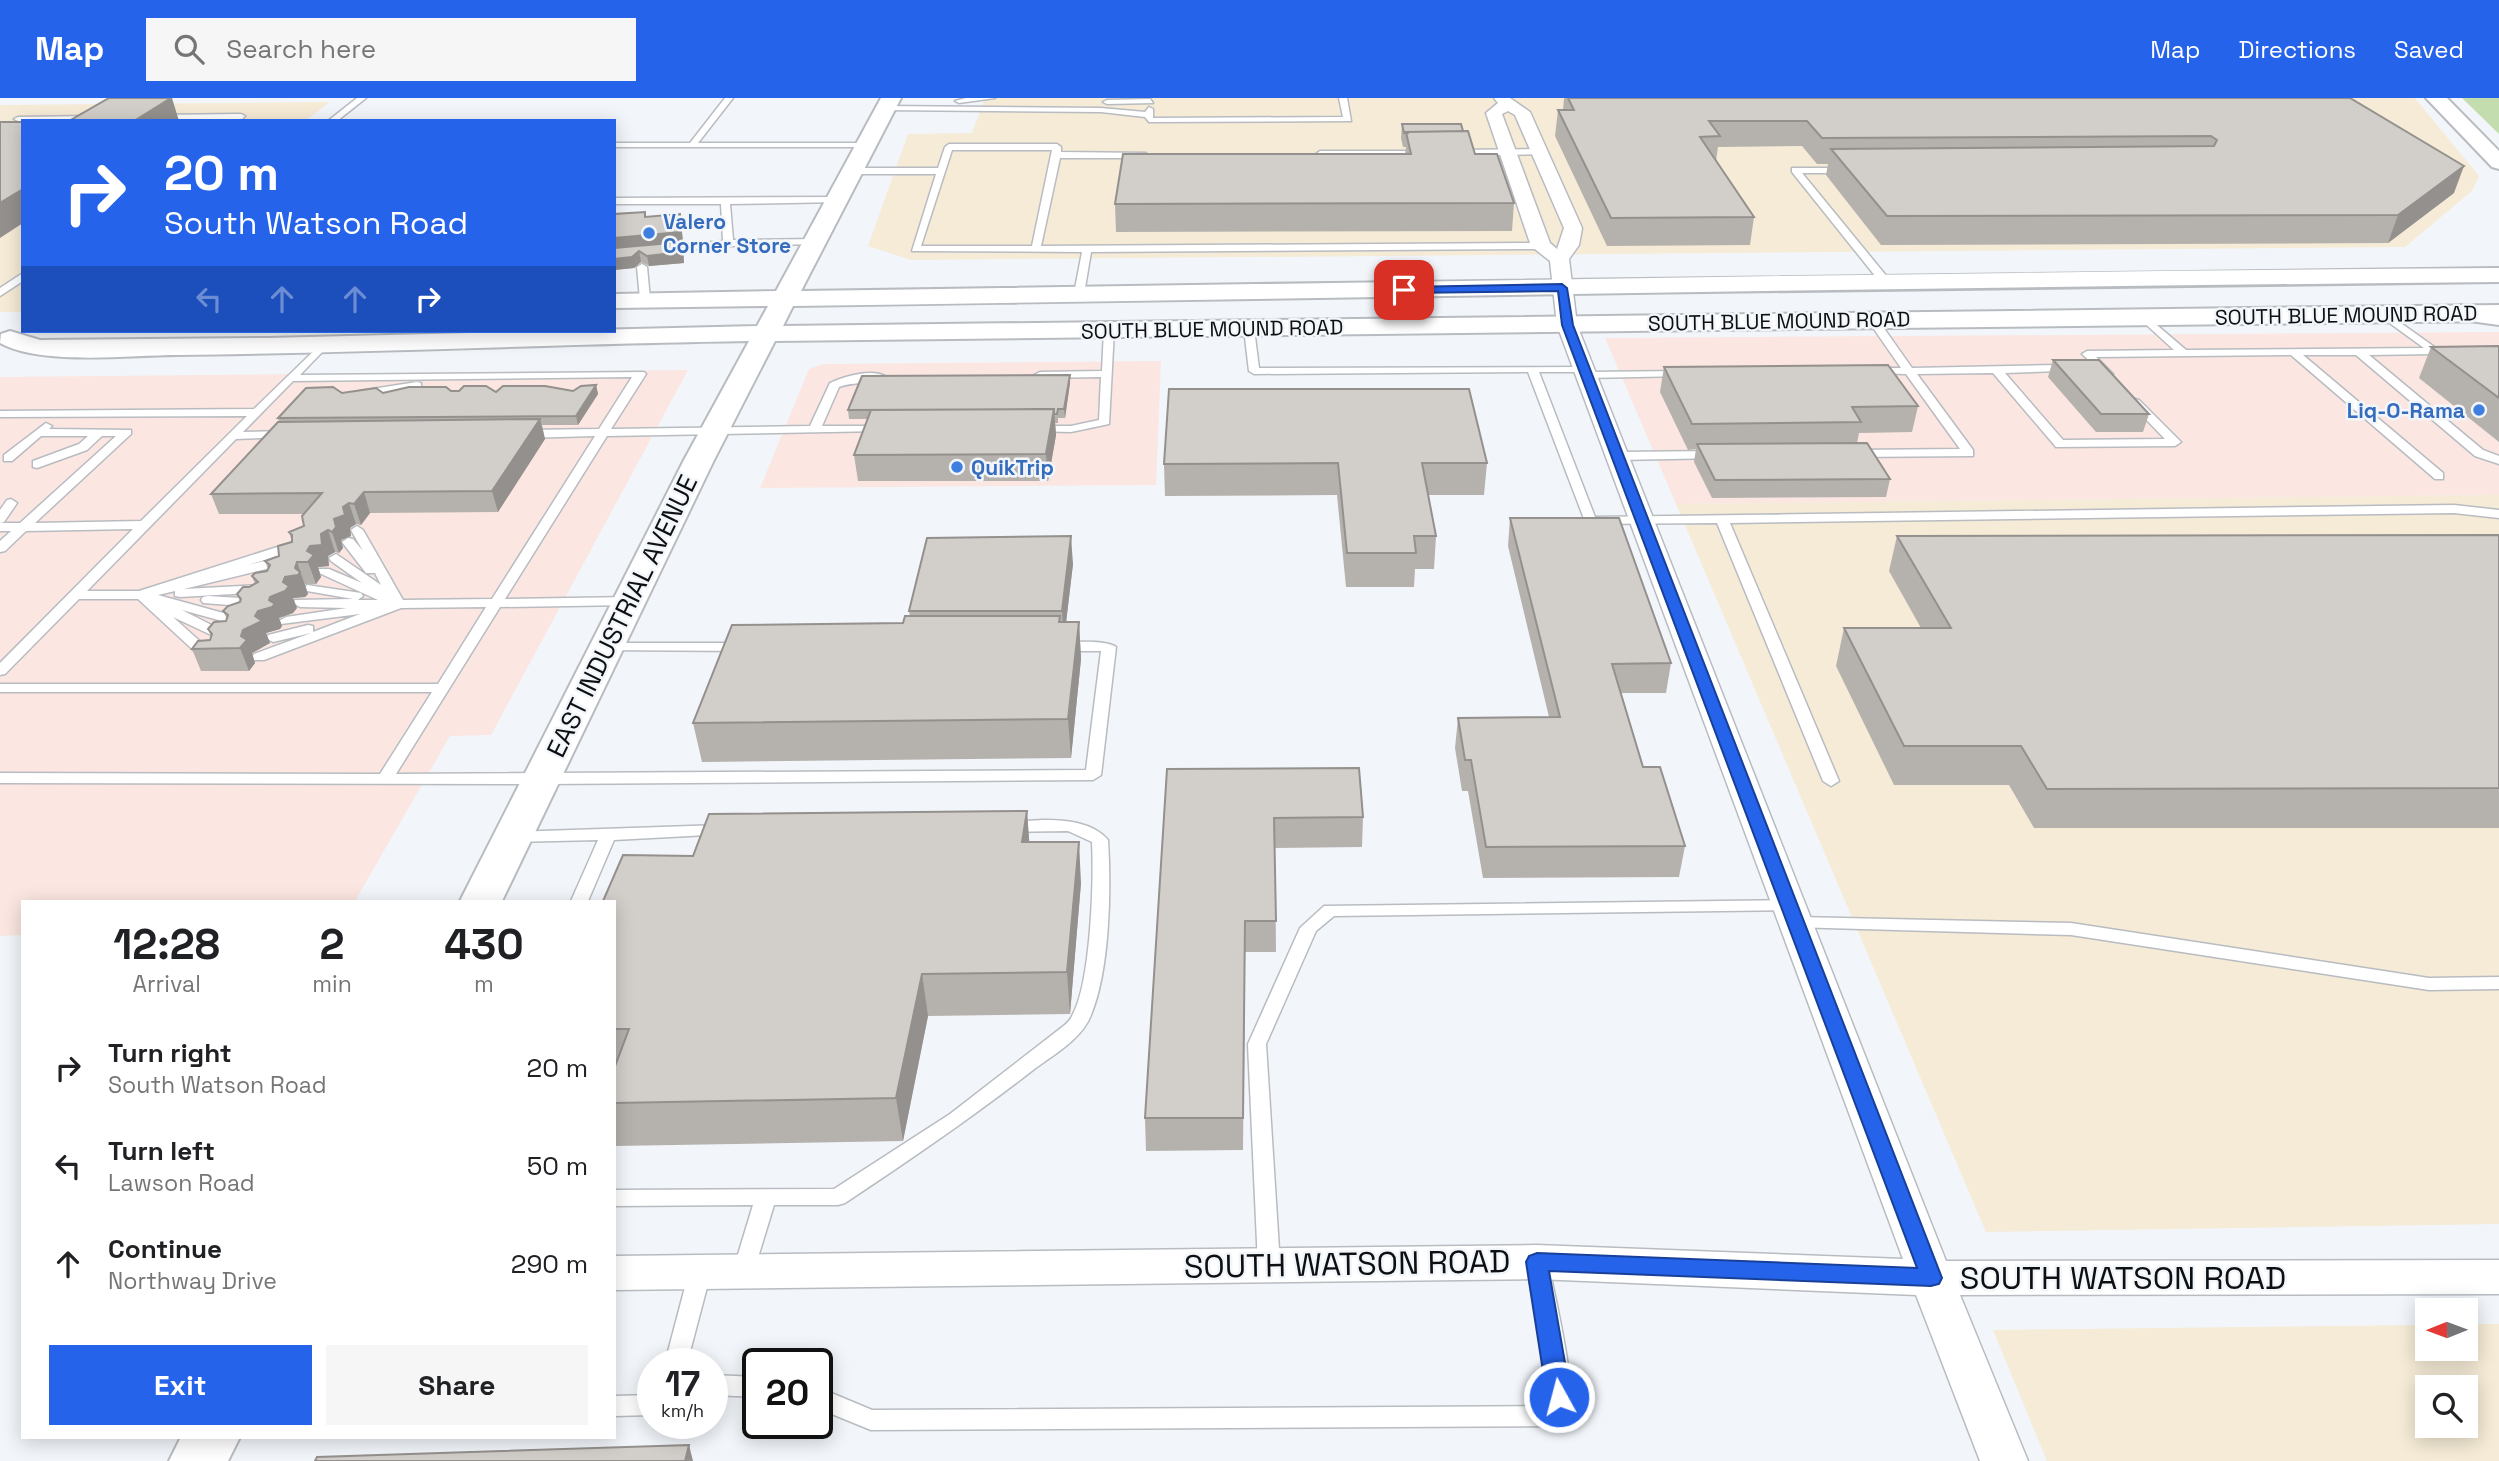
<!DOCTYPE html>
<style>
:root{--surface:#fff;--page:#f6f6f6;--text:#202124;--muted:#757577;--accent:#2563eb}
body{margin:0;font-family:"Space Grotesk",sans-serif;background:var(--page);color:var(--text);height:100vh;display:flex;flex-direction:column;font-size:26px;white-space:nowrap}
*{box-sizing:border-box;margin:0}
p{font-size:23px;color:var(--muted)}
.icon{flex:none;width:38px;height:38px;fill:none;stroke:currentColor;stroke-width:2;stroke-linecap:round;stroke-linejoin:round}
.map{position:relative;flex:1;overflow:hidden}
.drawer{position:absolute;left:21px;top:802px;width:595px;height:539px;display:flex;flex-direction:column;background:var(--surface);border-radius:0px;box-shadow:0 4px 18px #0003}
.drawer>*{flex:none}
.top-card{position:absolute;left:21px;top:21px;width:595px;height:214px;border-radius:0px;box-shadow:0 4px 18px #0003;background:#2563eb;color:#fff;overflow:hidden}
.needle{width:46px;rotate:269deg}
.buttons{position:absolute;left:2415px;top:1200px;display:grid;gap:14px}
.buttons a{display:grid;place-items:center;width:63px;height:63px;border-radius:0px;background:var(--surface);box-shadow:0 4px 18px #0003;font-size:35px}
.speed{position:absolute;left:637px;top:1250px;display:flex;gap:14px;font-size:35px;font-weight:700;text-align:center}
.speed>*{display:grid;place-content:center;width:91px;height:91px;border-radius:50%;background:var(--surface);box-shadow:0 4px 18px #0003;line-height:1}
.speed small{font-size:18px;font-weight:400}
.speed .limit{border:4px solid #111;border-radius:10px;background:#fff;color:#111}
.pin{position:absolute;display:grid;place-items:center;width:60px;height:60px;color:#fff;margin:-30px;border-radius:14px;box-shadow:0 4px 10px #0006}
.me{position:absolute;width:77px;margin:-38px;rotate:353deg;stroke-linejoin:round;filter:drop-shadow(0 0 5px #0008)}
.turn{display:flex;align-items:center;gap:24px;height:147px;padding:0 28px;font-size:32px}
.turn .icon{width:91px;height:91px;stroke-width:2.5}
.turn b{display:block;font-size:49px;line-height:60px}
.lanes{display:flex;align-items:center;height:66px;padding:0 28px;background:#0003;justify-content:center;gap:35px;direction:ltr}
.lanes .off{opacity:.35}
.eta{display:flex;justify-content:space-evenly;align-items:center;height:119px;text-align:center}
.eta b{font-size:42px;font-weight:800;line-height:49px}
.primary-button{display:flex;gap:14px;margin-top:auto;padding:14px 28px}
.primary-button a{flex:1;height:80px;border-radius:0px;background:var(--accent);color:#fff;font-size:28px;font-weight:800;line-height:80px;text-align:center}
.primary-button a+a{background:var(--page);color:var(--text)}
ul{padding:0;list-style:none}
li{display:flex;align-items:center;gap:21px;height:98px;padding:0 28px}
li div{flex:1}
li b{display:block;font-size:26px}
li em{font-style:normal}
header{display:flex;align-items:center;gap:42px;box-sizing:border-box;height:98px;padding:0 35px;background:var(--accent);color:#fff}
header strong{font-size:33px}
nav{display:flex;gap:38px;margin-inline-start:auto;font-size:24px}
.search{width:490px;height:63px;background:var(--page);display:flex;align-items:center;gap:18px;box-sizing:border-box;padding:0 24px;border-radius:0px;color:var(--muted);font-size:26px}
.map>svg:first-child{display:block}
.commercial{fill:#fbe6e1}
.industrial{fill:#f5ebd6;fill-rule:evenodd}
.green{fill:#c4ddae}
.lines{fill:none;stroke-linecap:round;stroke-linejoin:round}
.lane-casing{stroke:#b8bcc1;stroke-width:3}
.street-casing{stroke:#b8bcc1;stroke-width:3}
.secondary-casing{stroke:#b8bcc1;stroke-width:4}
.highway-casing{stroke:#b8bcc1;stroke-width:4}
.lane{fill:#fff;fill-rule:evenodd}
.street{fill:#fff;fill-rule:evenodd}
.secondary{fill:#fff;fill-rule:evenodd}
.highway{fill:#fff;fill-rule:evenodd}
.wall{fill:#b5b1ad}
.shaded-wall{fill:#93908d}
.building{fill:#d2cec9;stroke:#93908d;stroke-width:2}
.route{fill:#2563eb;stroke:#184099;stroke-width:2}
.shop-dot{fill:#3f7fe0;stroke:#f2f6fb;stroke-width:2.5}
.labels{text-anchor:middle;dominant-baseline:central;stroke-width:5;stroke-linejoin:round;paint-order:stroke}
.far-shop-label{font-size:21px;font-weight:bold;fill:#366cbe;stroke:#f2f6fb;text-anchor:start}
.far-street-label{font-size:21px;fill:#0d0f10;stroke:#f2f6fb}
.street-label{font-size:26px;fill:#0d0f10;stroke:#f2f6fb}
.near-street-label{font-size:32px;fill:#0d0f10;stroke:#f2f6fb}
</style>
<header>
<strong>Map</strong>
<div class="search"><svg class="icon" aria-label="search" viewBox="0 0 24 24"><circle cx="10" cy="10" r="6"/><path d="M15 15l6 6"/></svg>Search here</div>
<nav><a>Map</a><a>Directions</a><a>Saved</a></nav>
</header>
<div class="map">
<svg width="2499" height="1363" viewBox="0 0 2499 1363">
<rect width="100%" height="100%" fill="#f2f6fb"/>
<path class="commercial" d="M2499 234V397L1676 406 1605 240Z
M1161 263 1156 387 760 390 809 271 823 266Z
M688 272 491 637 450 638 355 803H23V837L0 838V279Z"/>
<path class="industrial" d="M985 0H2415L2479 78 2472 93 2405 149 911 162 868 148 908 36 972 35Z
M330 4 305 23H23V214H0V7Z
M2499 397V1126L1986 1134 1676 406Z
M2466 1226H2499V1363H2047L1993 1232 2427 1227V1251H2466ZM2427 1290H2466V1328H2427Z"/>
<path class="green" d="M2462 0H2499V36L2498 35Z"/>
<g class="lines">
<g class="lane-casing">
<path id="lane" d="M357 0H366L337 23H328Z
M725 0H733L698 45H866L870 47 866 49H614V45H690Z
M966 0H995L959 5 955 3Z
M1339 0H1347L1351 23 1149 24 1145 19 1101 14 885 12 881 10 885 8 1101 10 1145 14 1149 9 1153 11V20L1343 19Z
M1150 1 1153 5 1107 6 1103 4 1107 2Z
M241 16 245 18 240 23H230L232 21H157L153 19 157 17Z
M93 18 96 22 18 23 14 21 18 19Z
M949 46H1057L1061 49V54L1146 55 1147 57 1143 60H1060L1041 148 1541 145 1546 148 1541 151 1091 154 1084 196 1079 199 1074 196 1082 154 912 153 936 76H854L850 73 854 70H938L945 49ZM952 52H1052L1032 148H921Z
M1541 51 1545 54 1544 56 1453 58 1449 55 1453 52Z
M1320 53H1427L1431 56 1427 59 1317 58 1316 56Z
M1792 70H1851V74L1848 75H1802L1888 180V184H1880L1792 74Z
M839 99 843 102 842 104 730 106 733 142 816 141 821 144 819 146 728 148 661 154 656 151 658 149 723 143 721 106H614V100Z
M642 166 647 169 650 201 645 204 640 201 637 169Z
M23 175V183L0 198V190Z
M2384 213 2440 253 2435 256 2369 257 2483 352 2499 358V366L2475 358 2356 257H2303L2443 375V381H2435L2291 257 2096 259 2113 276 2107 279 2082 256 2087 253 2174 252 2140 221V217L2144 216 2186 252 2424 250 2380 218 2379 216Z
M1868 219H1876L1912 270 2057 267 2074 263V267L2059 273 2005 275 2063 342 2165 341 2131 306 2129 304 2135 301 2139 302 2181 344 2175 348 2056 349 1993 275 1917 276 1973 352V358L1851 359V353L1855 352 1960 351 1906 276 1870 275V271L1874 270H1901L1867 221Z
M1249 228 1254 231 1259 270 1588 269V273L1584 274H1539L1595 419 2454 407 2499 412V420L2454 415 1730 425 1839 683 1831 688 1823 683 1717 425 1586 426 1528 274 1254 276 1249 273 1244 231Z
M1109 229 1114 232 1109 326 1071 334 1031 333 1029 331 1035 328H1071L1099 322 1101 279 1040 280 1034 277 1040 274 1102 273 1104 232Z
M323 244 328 247 327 249 300 277 644 274 646 276 611 331 810 328 830 285C845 278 873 270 887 279 874 287 854 283 839 289L822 328H887L889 330 883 333 607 338 505 501 630 499 637 503 630 507 500 509 396 676 1086 672 1101 553H1060L1053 549C1061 542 1108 542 1116 549L1101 677 1093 682 541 686 0 685V675L380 676 432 594H0V586H438L486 509 401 510 264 562H254L252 559 254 556 311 535 273 544 266 540 268 537 308 527 313 528V534L360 516 281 526 279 523 286 519 347 510 300 509 293 505 295 502 353 501 307 493 305 490 307 487 361 495 363 498 358 502H378L317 474 319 471H329L362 485 331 463 329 460 336 456 381 487 375 475H366L342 444 348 440 353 441 363 453 351 432 357 428 363 432 403 502 492 501 595 338 524 340 518 336 524 332 599 331 632 279 293 283 243 334 285 333 291 337 289 339 236 341 87 493H139L293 444H303V450L248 467 286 458 291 459V465L184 491 262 487 269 491 267 494 180 499 175 498V493L158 497 245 521 247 524 240 528 182 512 231 537 233 540 226 544 173 519 214 556 216 559 214 562H204L138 501H79L5 576 0 577V565L133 431 26 433 5 453 0 454V443L11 433H0V425H20L116 338H102L87 352 37 370 33 369V363L79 346 88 338H41L12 363H4V357L46 325 52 328 49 331 131 332V336L35 425 141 423 247 318 0 319V313L254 311Z
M1683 273 1689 276 1687 278 1587 280 1581 277 1587 274Z
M417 284 421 285V289L359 299 353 296 359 293Z
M1717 353 1721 354V360L1618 362 1612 358 1618 354Z
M11 401 17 405 4 424 0 425V412L7 402Z
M208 498 256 501 263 505 256 509 203 505 201 502 203 499Z
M606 545H744L751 549 744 553 601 552 599 549 601 546Z
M1043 722C1065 722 1093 724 1108 742 1111 791 1110 871 1091 917 1082 941 1053 957 1033 972 973 1019 910 1062 845 1105L838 1107H774L752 1179 744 1182 736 1179 733 1173 753 1107 614 1108V1092L834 1091 950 1016 1061 930C1065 927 1070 923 1072 918 1091 885 1094 783 1092 744L1068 733 1006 734 998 729 1006 724Z
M721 727 729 732 727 736 614 742 588 803H571L598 742 512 744 504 739 512 734Z
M1791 802 1797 804 1800 808 1797 812 1334 818 1316 833 1266 946 1280 1167 1277 1173 1269 1176 1261 1173 1258 1167 1248 946 1300 830 1324 808Z
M1798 819 2071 825 2429 880 2499 879V891L2429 892 2071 837 1792 829 1789 825 1792 821Z
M1537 1155 1545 1158 1548 1164C1554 1196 1580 1300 1568 1325L1560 1328 871 1332 817 1310V1289L872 1312 1548 1308 1547 1280 1526 1164 1529 1158Z
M700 1165 708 1168 711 1174 687 1265H665L689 1174 692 1168Z
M712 1277 758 1279V1299L712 1297Z
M653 1297V1317L614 1318V1298Z"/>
</g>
<g class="street-casing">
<path id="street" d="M1494 0H1510L1530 14 1582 130 1579 147 1569 161 1577 227 1946 1163 2499 1162V1196L1960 1197 2028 1363H1980L1916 1197 1537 1181 614 1192V1158L1537 1147 1903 1161 1557 227 1550 163 1531 148 1486 15 1498 5ZM1508 13 1515 17 1564 130 1557 151 1550 145 1502 16Z"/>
</g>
<g class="secondary-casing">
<path id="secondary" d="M881 0H901L801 193C1367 185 1933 174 2499 170V184C1930 189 1362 200 793 208L783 228 2499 207V223L775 243 714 362 502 803H460L684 362 749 243C558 246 368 255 178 257 129 257 42 268 0 245L1 236 10 233 40 242 268 240 757 228 768 208 614 210V196L776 193Z
M2426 0H2447L2499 53V71L2492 69Z
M181 1339H240L228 1363H169Z"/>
</g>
<g class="highway-casing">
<path id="highway" d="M2457 207 2499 211V227L2448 220 2444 215 2448 210Z"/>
</g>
<use href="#lane" class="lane"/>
<use href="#street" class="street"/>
<use href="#secondary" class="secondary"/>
<use href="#highway" class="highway"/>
</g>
<path class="wall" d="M1564 0H2350L2454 95 2388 145 1881 147 1826 77 1828 66H1817L1802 48 1718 49 1716 63 1754 119 1750 147 1607 148 1555 38 1558 12H1563Z
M1402 26 1463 33 1475 56 1514 105 1512 133 1116 134 1115 106 1405 56 1406 49H1403L1401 40Z
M614 116 646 119 680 116 683 144 644 148 684 155V165L649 168 641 164 634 170 614 172Z
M2499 248V344L2419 280 2431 249Z
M2053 262 2149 316 2143 334H2096L2048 279Z
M1664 269 1918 308 1912 334 1859 335 1857 345 1890 381 1886 399 1712 400 1694 364 1696 351 1688 352 1660 294Z
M1070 277V285L1065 320H1058V325H1055L1056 337 1048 383H858L854 357 868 321H849L848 312Z
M596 287 598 296 578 327H542L545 341 498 414 370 415 361 427 356 426 350 430 351 438 341 442 343 450 339 455 335 454 328 458 329 468 318 469 321 479 316 486H305L308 496 305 499 293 500 297 510 293 515 279 520 282 528 280 531 266 535 270 545 252 555 255 565 249 573H201L192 551 210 542 211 539 208 531 226 523 227 521 223 513 240 504 237 496 255 486 252 478 267 473 268 471 265 463 279 458 292 444 289 434 304 428V416H219L211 396 279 324 278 320 342 295 451 293H573Z
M1487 365 1484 397H1428L1436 438 1434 471H1415L1414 489H1346L1337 397 1165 398 1164 366Z
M1510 420 1671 565 1666 595H1621L1643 669 1685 748 1679 779 1483 780 1468 693H1462L1455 650 1458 620 1549 619 1508 448Z
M2499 437V730H2034L2009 687H1894L1836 568 1844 530H1921L1889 473 1897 438Z
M1073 466 1066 524H1079L1081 561 1071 660 702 664 693 625 903 525 910 518 909 513Z
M1167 671 1363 719 1362 749 1275 750 1276 854H1245L1243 1052 1146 1053 1145 1020Z
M1027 713 1029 744 1081 785 1070 916 928 918 903 1043 614 1048V803L693 758Z"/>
<path class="shaded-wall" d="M172 0 179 23H134Z
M2464 68 2454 95 2388 145 2398 117Z
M23 91V125L0 140V105Z
M680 116 683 144 614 150V140Z
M682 144 684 165 649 168 647 158Z
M639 153 641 164 634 170 614 172V161Z
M1070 277V285L1065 320 1064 311Z
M596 287 598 296 578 327 576 318Z
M1054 311 1056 337 1048 383 1046 356Z
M540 321 545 341 498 414 492 393Z
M364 394 370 415 361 427 354 406Z
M349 405 356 426 350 430 351 438 341 442 343 450 339 455 332 434 334 421 343 409Z
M328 432 335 454 328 458 329 468 318 469 321 479 316 486 308 464 307 453 310 448 321 436Z
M1071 438 1073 466 1064 542 1062 513Z
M297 464 308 496 305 499 293 500 297 510 293 515 279 520 282 528 280 531 266 535 270 545 252 555 255 565 249 573 240 550 241 538 243 532 255 518 258 513 269 502 270 499 283 484 285 479 295 470Z
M1079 524 1081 561 1071 660 1068 621Z
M1027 713 1030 754 1022 744Z
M1079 744 1081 785 1070 916 1067 874Z
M922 876 928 918 903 1043 896 1000Z
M689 1347 693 1363H685Z"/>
<path class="building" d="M109 0H171L134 23H69Z
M1568 0H2350L2464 68 2398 117 1887 118 1831 51 2214 48 2217 42 2211 38 1822 40 1807 23H1709L1720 38 1700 39 1754 119 1611 120 1558 12H1574Z
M0 24H23V91L0 105Z
M1402 26H1461L1463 33 1406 34 1407 35H1404Z
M1468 33 1475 56H1497L1514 105 1115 106 1123 56H1411L1406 34Z
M645 114V119L680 116 681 134 614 140V116Z
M682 144V154L647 158 639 153 632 159 614 161V150Z
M2499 248V300L2431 249Z
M2053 262H2099L2149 316H2101Z
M1888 267 1918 308 1852 309 1861 324 1692 326 1664 269Z
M1070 277 1064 311H1058L1057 316H1054V311L848 312 862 278Z
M596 287 576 318 278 320 306 290 333 289 342 295 376 290 383 295 409 289H446L451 293H459L464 288H486L496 294 503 288H545L573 293 581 288Z
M1169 291H1469L1487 365H1422L1436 438H1414L1416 455H1347L1338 365 1164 366Z
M1054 311 1046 356 854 357 871 312Z
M540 321 492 393 364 394 354 406 349 405 343 409 345 417 334 421 336 429 332 434 328 432 321 436 322 447 310 448 307 453 314 457 308 464H297L295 470 300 474 298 477 285 479 283 484 289 488 285 493 270 499 269 502 275 506 272 509 258 513 255 518 262 523 243 532 241 538 247 542 240 550 192 551 198 543 210 542 212 536 208 531 214 524 226 523 228 517 223 513 228 508 240 504 241 501 237 496 243 489H249L258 484 252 478 255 475 267 473 270 467 265 463 279 458 278 448 292 444V437L289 434 304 428 302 418 322 395 211 396 278 324Z
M1867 345 1890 381 1715 382 1697 346Z
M1510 420H1619L1671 565 1612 566 1643 669H1660L1685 748 1486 749 1471 662H1465L1458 620 1560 619Z
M2499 437V690L2047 691 2021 648H1904L1844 530H1951L1897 438Z
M1071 438 1062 513H909L927 440Z
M905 518H1060L1059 524H1079L1068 621 693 625 732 527 903 525Z
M1359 670 1363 719 1274 720 1276 823H1245L1243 1020H1145L1167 671Z
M1027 713 1022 744H1079L1067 874 922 876 896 1000 614 1005V971L629 931H614V803H603L623 757 693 758 709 716Z
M689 1347 685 1363H315L317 1359Z"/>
<path class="route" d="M1562 186 1567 190 1573 227 1942 1180 1939 1186 1931 1188 1549 1173 1571 1299 1567 1306 1559 1309 1551 1306 1547 1299 1526 1164 1529 1158 1537 1155 1917 1170 1562 227 1558 193 1404 195 1398 192 1404 189Z"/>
<g class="shop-dot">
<circle cx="649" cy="135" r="7"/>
<circle cx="2479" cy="312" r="7"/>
<circle cx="957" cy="369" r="7"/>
</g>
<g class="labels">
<g class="far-shop-label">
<text x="663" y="123">Valero<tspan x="663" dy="24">Corner Store</tspan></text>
<text x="2465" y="312" text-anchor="end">Liq-O-Rama</text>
<text x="971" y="369">QuikTrip</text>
</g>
<g class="far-street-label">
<text transform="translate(2346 217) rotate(-1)">SOUTH BLUE MOUND ROAD</text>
<text transform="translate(1779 223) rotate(-1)">SOUTH BLUE MOUND ROAD</text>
<text transform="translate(1212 231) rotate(-1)">SOUTH BLUE MOUND ROAD</text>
</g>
<g class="street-label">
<text transform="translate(622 518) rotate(-64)">EAST INDUSTRIAL AVENUE</text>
</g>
<g class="near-street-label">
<text transform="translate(1347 1166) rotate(-1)">SOUTH WATSON ROAD</text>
<text x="2123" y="1180">SOUTH WATSON ROAD</text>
</g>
</g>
</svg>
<div class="buttons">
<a><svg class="needle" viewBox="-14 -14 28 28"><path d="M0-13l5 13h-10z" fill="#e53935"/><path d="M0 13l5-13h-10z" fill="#757577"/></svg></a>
<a><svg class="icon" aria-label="search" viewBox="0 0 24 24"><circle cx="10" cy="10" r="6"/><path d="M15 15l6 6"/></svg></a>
</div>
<div class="speed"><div>17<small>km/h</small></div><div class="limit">20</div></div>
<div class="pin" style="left:1404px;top:192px;background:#d93025"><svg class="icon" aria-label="arrive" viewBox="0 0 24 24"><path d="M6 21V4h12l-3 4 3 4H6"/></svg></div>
<svg class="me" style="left:1559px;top:1299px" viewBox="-20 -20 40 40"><circle r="17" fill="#2563eb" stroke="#fff" stroke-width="3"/><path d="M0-11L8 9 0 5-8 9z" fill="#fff"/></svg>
<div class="top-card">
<div class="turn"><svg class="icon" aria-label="right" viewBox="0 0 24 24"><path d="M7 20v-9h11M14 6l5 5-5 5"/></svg><div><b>20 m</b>South Watson Road</div></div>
<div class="lanes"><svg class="icon off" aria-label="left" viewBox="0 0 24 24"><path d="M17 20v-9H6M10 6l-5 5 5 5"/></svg><svg class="icon off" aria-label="ahead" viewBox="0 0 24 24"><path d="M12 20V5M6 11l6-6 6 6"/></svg><svg class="icon off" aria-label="ahead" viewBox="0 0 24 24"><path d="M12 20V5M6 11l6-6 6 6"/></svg><svg class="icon" aria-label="right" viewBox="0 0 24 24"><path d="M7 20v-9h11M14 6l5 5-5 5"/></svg></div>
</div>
<section class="drawer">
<div class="eta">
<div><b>12:28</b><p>Arrival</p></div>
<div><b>2</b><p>min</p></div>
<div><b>430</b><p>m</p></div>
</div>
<ul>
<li><svg class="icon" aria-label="right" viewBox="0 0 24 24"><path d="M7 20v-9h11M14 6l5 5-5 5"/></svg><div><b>Turn right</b><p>South Watson Road</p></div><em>20 m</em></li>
<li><svg class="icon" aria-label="left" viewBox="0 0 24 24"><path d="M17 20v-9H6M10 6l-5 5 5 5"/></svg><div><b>Turn left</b><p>Lawson Road</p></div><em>50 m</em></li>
<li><svg class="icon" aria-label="ahead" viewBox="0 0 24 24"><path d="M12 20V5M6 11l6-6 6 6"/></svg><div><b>Continue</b><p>Northway Drive</p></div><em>290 m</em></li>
</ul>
<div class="primary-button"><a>Exit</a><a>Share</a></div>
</section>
</div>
